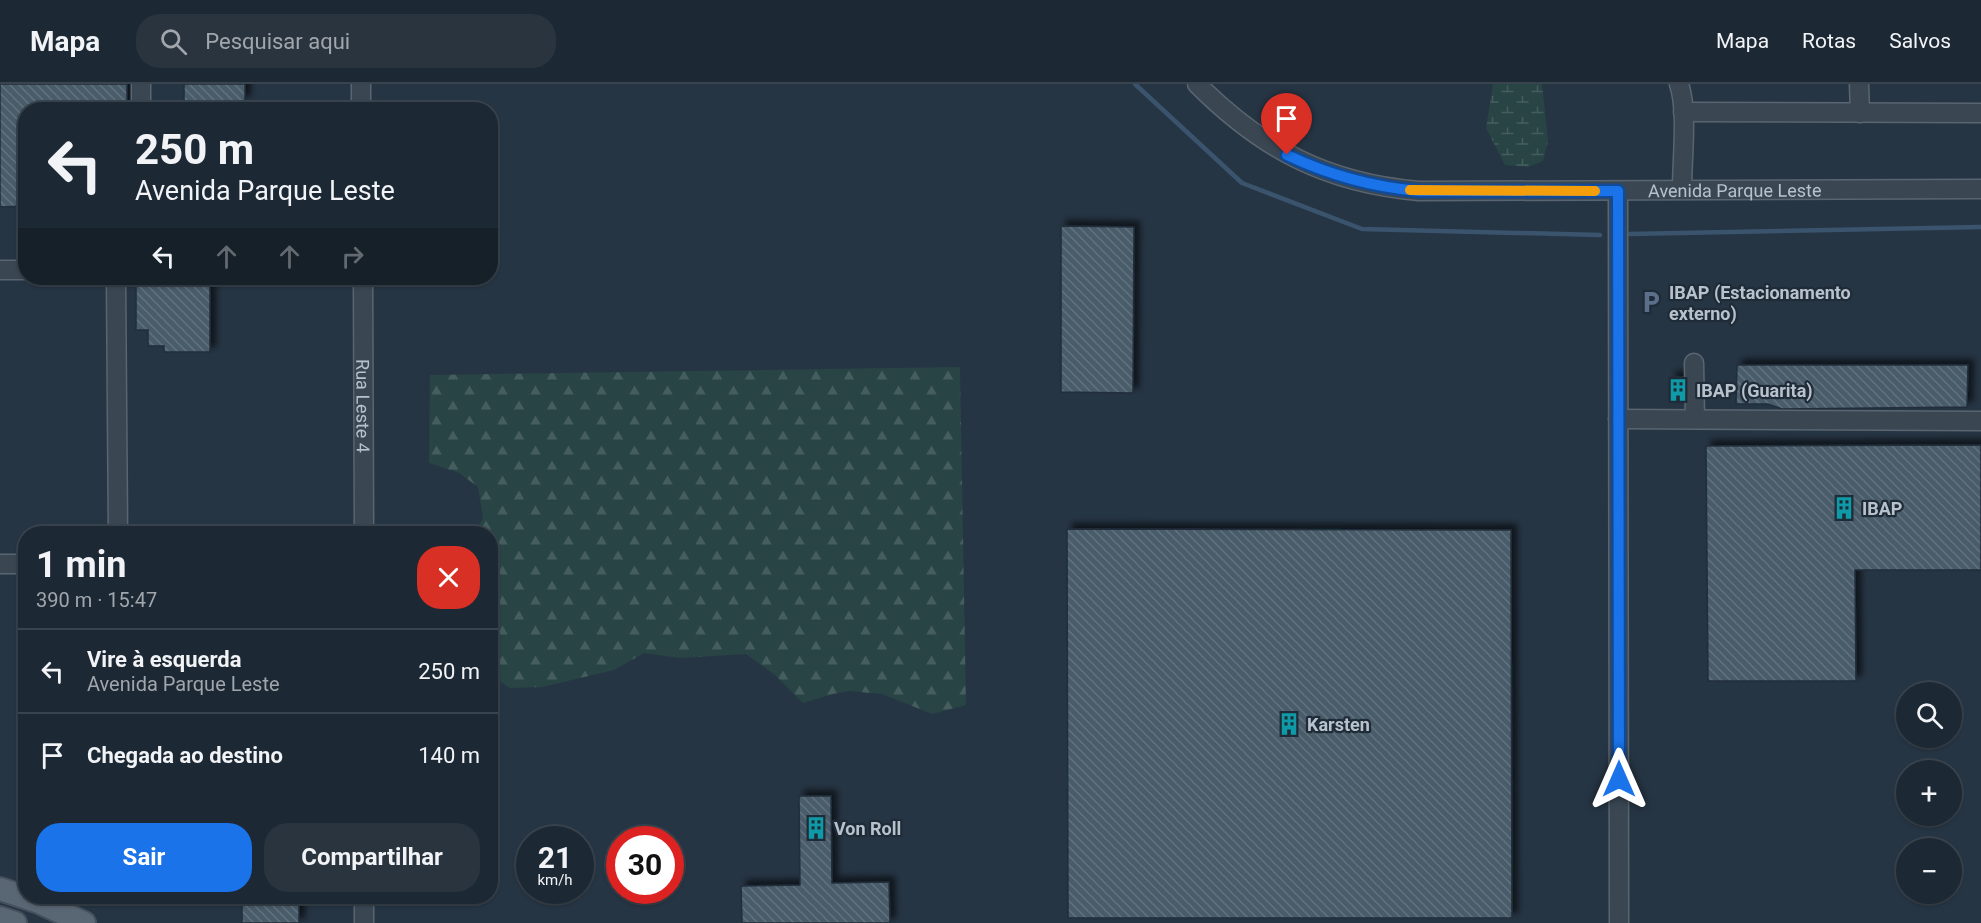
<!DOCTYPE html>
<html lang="pt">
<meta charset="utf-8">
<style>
:root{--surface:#1c2833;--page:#29343f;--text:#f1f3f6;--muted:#a0a6ac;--line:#3a444e;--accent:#1a73e8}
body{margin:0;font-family:Roboto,sans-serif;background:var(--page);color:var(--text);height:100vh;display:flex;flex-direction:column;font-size:22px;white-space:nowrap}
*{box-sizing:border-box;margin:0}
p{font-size:20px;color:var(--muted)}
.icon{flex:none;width:33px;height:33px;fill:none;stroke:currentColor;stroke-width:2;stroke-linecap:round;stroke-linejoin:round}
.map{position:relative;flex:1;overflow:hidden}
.side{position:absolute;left:18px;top:442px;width:480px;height:378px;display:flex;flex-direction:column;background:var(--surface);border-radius:24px;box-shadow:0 2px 4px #0004,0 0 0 2px var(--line)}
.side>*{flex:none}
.top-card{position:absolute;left:18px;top:18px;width:480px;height:183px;border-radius:24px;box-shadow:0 2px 4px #0004,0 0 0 2px var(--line);background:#1c2833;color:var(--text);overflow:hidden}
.fabs{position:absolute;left:1896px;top:598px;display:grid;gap:12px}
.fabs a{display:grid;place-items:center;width:66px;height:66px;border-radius:50%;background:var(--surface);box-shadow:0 2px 4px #0004,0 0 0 2px var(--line);font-size:30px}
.speed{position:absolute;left:516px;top:742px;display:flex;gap:12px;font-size:30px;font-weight:700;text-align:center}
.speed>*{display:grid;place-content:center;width:78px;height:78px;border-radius:50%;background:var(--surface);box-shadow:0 2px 4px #0004,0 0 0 2px var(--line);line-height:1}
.speed small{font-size:15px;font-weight:400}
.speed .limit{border:9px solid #d22;background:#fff;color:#111}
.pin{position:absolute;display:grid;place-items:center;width:51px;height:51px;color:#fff;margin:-62px -26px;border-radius:50% 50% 50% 0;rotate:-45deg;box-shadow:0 0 6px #0007}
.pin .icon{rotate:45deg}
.me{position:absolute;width:66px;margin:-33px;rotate:0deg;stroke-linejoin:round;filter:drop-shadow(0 0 4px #0008)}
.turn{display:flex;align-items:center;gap:21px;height:126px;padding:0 18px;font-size:27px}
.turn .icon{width:78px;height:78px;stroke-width:2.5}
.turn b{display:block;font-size:42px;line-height:51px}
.lanes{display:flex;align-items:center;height:57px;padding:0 18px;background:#0003;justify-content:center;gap:30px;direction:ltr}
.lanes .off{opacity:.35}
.round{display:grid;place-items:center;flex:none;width:63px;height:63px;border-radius:24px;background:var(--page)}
.headline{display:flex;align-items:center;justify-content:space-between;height:102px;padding:0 18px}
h1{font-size:36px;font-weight:700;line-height:45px}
.primary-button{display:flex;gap:12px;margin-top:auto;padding:12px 18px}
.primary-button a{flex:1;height:69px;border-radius:24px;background:var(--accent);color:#fff;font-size:24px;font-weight:700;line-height:69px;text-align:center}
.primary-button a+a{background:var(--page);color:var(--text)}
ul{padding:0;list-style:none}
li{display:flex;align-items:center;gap:18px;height:84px;padding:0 18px;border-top:2px solid var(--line)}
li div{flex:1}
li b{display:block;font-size:22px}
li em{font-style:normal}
header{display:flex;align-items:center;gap:36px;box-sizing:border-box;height:84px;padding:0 30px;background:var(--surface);border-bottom:2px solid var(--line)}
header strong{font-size:28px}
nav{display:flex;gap:33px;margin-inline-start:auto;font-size:21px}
.search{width:420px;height:54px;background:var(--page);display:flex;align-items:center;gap:15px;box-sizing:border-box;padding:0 21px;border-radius:24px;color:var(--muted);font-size:22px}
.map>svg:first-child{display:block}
.forest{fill:url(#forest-firs)}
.wetland{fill:url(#wetland-marsh)}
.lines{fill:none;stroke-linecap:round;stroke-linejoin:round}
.stream{stroke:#3b546d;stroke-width:4.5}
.building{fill:url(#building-back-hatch);stroke:#212e3a;stroke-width:1.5;filter:url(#shadow)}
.minor-casing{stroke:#596570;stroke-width:21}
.major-casing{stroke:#44505c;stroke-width:26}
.minor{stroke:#3a4753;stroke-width:18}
.major{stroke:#596673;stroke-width:22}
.route-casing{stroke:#114b97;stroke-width:15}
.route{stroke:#1a73e8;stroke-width:10}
.slow{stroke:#f59e0b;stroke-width:10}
.labels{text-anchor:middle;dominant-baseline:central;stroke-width:4.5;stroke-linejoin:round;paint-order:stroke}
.street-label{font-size:18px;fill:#b8c2cd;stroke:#1f2c38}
.poi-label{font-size:18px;font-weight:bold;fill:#b8c2cd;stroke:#1f2c38;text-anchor:start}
</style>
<header>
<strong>Mapa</strong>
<div class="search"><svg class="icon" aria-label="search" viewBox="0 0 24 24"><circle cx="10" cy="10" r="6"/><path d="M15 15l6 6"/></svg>Pesquisar aqui</div>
<nav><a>Mapa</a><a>Rotas</a><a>Salvos</a></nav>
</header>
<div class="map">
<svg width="1981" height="839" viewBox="0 0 1981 839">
<defs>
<pattern id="forest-firs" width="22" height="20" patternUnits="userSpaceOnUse" patternTransform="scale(1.5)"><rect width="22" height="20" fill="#284444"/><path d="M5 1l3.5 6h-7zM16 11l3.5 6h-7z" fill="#455d5e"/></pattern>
<pattern id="wetland-marsh" width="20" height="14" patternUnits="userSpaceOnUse" patternTransform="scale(1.5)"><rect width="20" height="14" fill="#284444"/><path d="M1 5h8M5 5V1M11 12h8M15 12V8" fill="none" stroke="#455d5e"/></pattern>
<pattern id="building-back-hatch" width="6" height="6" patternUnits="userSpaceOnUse" patternTransform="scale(1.5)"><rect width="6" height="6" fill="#4a5b6a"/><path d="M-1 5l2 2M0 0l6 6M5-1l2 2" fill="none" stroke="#62717e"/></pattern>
<filter id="shadow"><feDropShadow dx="5.5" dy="-5.5" stdDeviation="3" flood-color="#0009"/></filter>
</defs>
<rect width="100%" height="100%" fill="#263544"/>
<path class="forest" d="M960 283 966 621 932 630 882 610 849 607 833 610 803 619 775 591 746 570 680 574 644 569 614 586 542 603 510 604 491 591 490 450H474L483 434 478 403 459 389 429 379 430 291Z"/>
<path class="wetland" d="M1493 0H1542L1548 58 1543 77 1528 83 1505 81 1486 44Z"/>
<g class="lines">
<path class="stream" d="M1135 0 1242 99 1362 145 1600 151
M1630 150 1981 143"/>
</g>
<path class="building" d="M0 0H127V26H26V122L0 123Z
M184 0H245V17H200V26H184Z
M1061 142 1134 143 1133 309 1061 308Z
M136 194H210V268H164V262H148V246H136Z
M1737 281H1968L1967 323 1782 325 1768 320H1736Z
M1671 293H1683V319L1671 318Z
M1981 361V486H1855L1856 597H1708L1706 362Z
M1067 445 1511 446 1512 834H1068Z
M799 712H831L832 799 889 798 890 839H742L741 802 800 801Z
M242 813H299V839H242Z"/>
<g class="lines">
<g class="minor-casing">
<g id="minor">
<path d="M361 0V26"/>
<path id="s1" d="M1197 0C1262 65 1326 99 1419 107L1981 105"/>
<path d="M1679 0C1688 26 1682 76 1682 105"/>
<path d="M1859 0 1860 29"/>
<path d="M141 26V0"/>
<path d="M1683 28 1981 29"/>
<path d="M1618 107 1619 839"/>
<path d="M0 186H26"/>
<path d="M116 194 118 450"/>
<path id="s2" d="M363 194 364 450"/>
<path d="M1694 279 1695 335"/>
<path d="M1618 335 1981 337"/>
<path d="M0 480H26"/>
<path d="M364 839V813"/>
</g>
</g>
<g class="major-casing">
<path id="major" d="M0 805 39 818 84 839
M0 834 15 839"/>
</g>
<use href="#minor" class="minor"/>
<use href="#major" class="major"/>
</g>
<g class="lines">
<g class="route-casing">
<path id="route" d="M1287 71C1329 91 1372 103 1419 107H1618L1619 695"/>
</g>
<use href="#route" class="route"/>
<path class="slow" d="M1410 106 1595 107"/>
</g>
<defs>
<g id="parking-bare" transform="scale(1.8)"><path d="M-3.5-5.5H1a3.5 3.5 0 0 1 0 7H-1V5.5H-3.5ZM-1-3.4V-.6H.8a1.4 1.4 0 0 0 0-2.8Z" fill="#5c6f8a" stroke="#1f2c38" stroke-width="2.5" paint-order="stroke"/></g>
<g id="building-bare" transform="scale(1.8)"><path d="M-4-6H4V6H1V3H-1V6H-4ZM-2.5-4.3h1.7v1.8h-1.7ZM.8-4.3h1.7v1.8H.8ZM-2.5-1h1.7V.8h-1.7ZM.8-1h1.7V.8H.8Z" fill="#0f9aa8" stroke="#1f2c38" stroke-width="2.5" paint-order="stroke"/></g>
</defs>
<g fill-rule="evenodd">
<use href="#parking-bare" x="1651" y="218"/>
<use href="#building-bare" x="1678" y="306"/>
<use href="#building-bare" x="1844" y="424"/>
<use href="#building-bare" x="1289" y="640"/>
<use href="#building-bare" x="816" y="744"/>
</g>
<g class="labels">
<g class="street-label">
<text stroke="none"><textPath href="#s1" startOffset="568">Avenida Parque Leste</textPath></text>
<text stroke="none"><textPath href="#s2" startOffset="128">Rua Leste 4</textPath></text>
</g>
<g class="poi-label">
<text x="1669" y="208">IBAP (Estacionamento<tspan x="1669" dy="21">externo)</tspan></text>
<text x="1696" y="306">IBAP (Guarita)</text>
<text x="1862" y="424">IBAP</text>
<text x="1307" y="640">Karsten</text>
<text x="834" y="744">Von Roll</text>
</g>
</g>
</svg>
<div class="fabs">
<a><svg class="icon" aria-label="search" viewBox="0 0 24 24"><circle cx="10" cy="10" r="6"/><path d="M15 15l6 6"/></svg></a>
<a>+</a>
<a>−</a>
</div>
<div class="speed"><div>21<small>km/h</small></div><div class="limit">30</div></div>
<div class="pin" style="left:1287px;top:71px;background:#d93025"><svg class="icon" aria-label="arrive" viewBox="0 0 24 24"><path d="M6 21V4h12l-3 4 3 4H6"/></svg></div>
<svg class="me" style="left:1619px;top:695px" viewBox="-20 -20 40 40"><path d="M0-17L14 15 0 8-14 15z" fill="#1a73e8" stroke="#fff" stroke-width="4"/></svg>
<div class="top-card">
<div class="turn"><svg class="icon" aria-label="left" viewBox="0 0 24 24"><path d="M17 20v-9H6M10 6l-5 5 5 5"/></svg><div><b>250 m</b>Avenida Parque Leste</div></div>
<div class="lanes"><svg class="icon" aria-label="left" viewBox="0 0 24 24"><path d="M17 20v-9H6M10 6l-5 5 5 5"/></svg><svg class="icon off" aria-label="ahead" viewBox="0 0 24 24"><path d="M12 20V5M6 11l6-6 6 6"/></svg><svg class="icon off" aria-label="ahead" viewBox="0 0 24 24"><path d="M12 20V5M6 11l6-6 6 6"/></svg><svg class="icon off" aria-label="right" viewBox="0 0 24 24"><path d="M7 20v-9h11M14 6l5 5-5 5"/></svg></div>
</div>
<section class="side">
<div class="headline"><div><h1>1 min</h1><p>390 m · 15:47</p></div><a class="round" style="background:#d93025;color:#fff"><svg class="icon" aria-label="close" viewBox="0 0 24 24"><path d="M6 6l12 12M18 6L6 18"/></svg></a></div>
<ul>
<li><svg class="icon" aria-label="left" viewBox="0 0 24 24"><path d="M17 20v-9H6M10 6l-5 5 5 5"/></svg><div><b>Vire à esquerda</b><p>Avenida Parque Leste</p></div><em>250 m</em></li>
<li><svg class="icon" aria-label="arrive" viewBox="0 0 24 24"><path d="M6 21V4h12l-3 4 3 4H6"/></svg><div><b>Chegada ao destino</b></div><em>140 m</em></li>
</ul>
<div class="primary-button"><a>Sair</a><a>Compartilhar</a></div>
</section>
</div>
